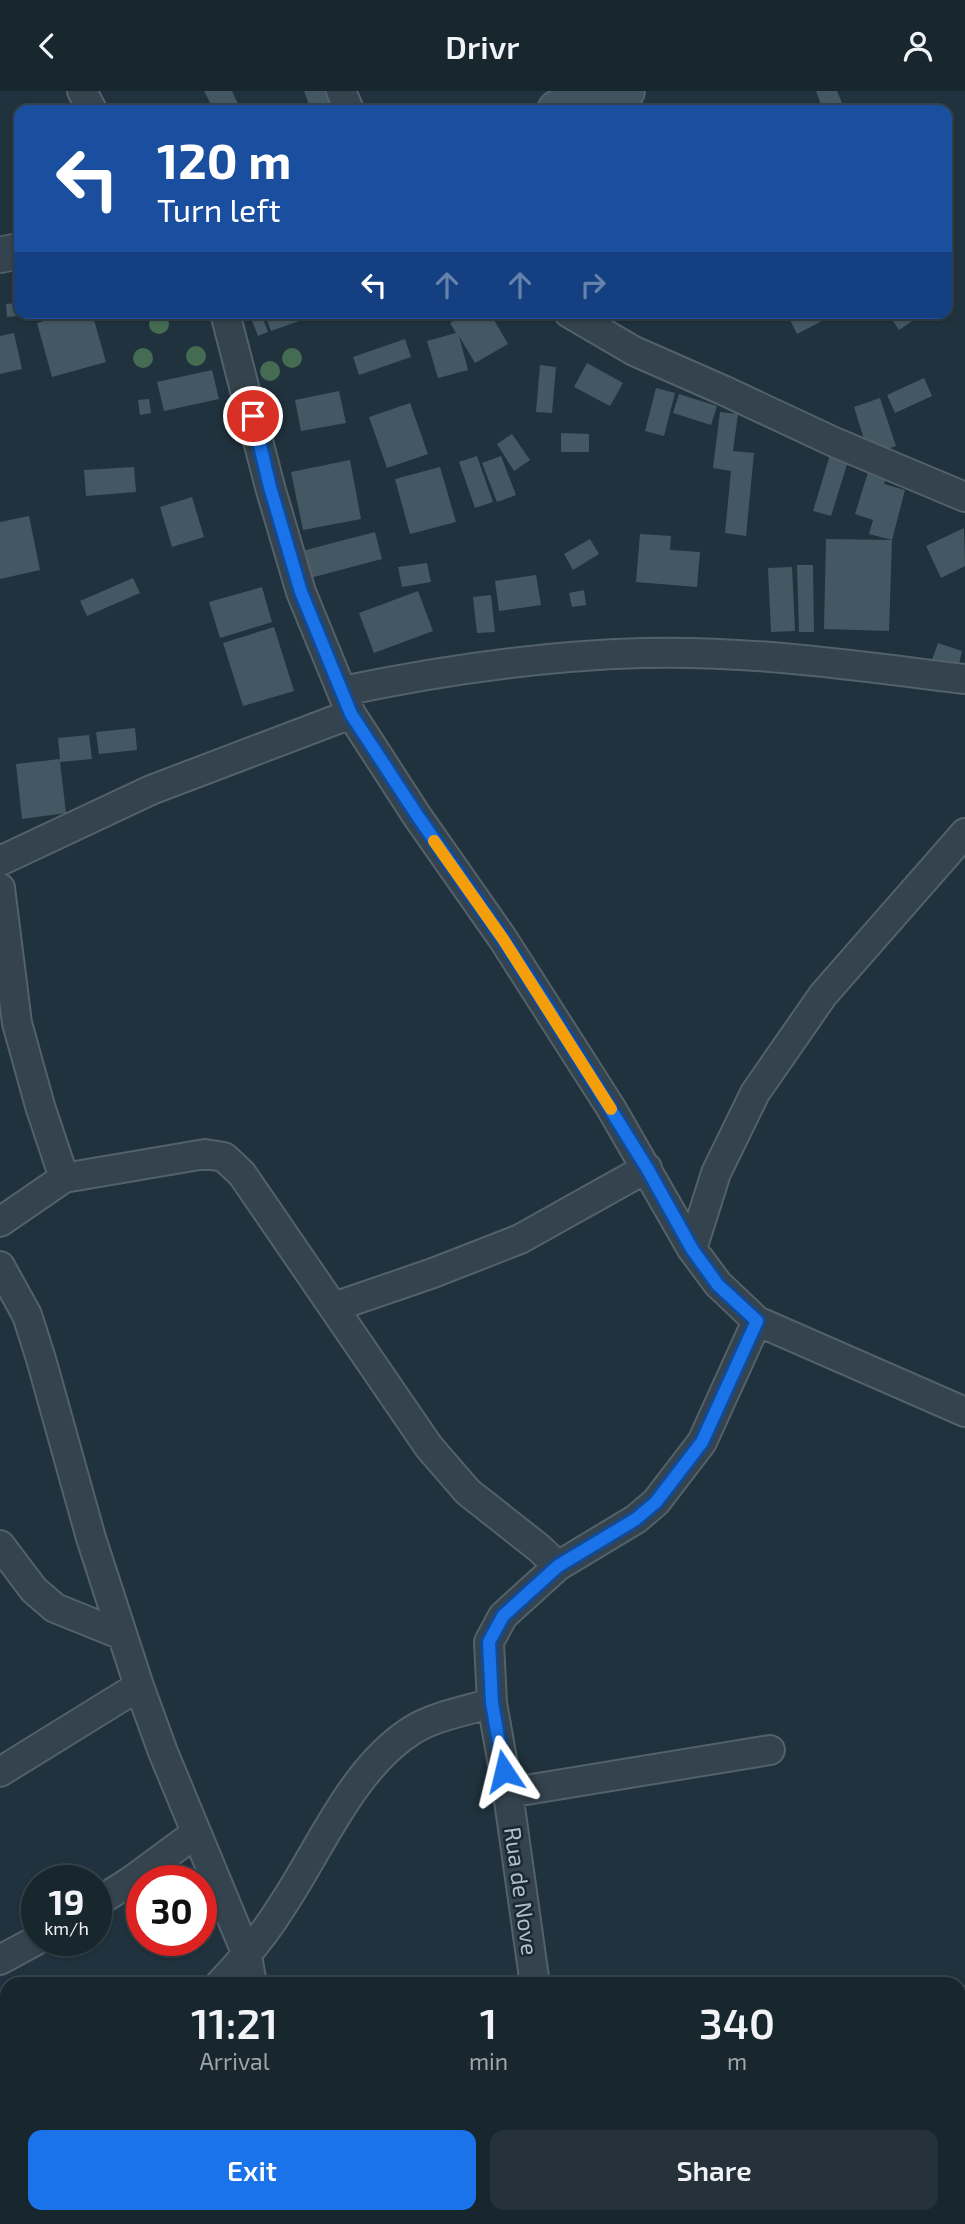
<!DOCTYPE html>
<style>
:root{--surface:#18262e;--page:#25323a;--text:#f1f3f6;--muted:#9fa5aa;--line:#36434a;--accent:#1a73e8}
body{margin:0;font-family:"Exo 2",sans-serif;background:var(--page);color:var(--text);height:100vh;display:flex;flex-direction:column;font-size:26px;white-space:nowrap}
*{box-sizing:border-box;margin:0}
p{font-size:23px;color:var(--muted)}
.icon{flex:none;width:38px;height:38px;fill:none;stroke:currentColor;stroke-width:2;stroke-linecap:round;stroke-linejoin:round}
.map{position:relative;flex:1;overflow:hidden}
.details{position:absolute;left:0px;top:1886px;width:966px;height:247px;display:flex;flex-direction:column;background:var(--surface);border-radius:21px 21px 0 0;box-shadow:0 2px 5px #0004,0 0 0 2px var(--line)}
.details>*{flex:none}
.hud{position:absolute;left:14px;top:14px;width:938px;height:214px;border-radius:14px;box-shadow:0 2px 5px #0004,0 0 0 2px var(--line);background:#1a4fa0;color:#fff;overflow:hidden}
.speed{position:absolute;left:21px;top:1774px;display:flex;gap:14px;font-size:35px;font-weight:700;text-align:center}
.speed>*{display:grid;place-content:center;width:91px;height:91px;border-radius:50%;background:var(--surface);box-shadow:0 2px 5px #0004,0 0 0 2px var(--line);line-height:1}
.speed small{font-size:18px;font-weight:400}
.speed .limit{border:10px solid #d22;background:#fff;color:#111}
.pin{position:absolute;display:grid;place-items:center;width:60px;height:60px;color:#fff;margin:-30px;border:4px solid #fff;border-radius:50%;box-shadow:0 2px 7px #0007}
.me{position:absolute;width:77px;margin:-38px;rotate:350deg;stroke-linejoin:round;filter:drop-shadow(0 0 5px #0008)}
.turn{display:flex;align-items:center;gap:24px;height:147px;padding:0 28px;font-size:32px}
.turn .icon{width:91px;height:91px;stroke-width:2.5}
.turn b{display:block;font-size:49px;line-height:60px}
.lanes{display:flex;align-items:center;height:66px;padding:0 28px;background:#0003;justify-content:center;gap:35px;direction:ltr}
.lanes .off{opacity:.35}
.eta{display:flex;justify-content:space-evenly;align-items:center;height:119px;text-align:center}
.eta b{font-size:42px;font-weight:600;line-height:49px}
.primary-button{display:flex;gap:14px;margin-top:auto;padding:14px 28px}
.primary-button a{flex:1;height:80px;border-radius:14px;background:var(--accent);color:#fff;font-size:28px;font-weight:600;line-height:80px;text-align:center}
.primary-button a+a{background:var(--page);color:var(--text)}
header{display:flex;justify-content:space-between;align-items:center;height:91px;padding:0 28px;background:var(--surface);font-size:32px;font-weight:600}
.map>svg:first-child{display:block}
.building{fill:#445863}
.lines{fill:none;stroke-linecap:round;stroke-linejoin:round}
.minor-casing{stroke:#52616a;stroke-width:32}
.tertiary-casing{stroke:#52616a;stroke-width:38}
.secondary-casing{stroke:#52616a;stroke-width:42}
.minor{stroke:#34434d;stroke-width:28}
.tertiary{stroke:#34434d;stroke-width:35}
.secondary{stroke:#425360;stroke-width:38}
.tree{fill:#456c53}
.route-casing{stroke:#114b97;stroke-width:18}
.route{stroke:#1a73e8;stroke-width:12}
.slow{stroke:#f59e0b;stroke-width:12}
.labels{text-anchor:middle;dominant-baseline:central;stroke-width:5;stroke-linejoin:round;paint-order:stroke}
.street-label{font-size:23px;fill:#afbec8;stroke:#192831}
</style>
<header><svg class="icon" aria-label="back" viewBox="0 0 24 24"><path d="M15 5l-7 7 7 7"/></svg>Drivr<svg class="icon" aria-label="person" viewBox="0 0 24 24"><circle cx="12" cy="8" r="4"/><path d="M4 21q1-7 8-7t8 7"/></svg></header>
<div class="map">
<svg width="965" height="2133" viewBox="0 0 965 2133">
<rect width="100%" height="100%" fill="#20323d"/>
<path class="building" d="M204 0H232L241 19H214Z
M304 0H325L332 19H311Z
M816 0H837L845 19H823Z
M17 212 18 225 7 226 6 213Z
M73 222H92L106 271 52 286 37 232Z
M249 222H261L268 241 258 245Z
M264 222H300L302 229 271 240Z
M467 222H490L508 253 475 272 459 245 468 279 438 287 427 250 456 242 450 232Z
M794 222H821L824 229 797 243 788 225Z
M888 222H910L914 229 899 239Z
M14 242 22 278 0 283V245Z
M405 248 411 266 359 284 353 266Z
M587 272 623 292 610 315 574 296Z
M540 274 556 276 552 322 536 321Z
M212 279 219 308 164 320 157 291Z
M924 287 932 305 895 322 887 304Z
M656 297 675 302 664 345 645 340Z
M339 300 346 332 301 340 295 309Z
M679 303 717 315 711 334 673 322Z
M880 307 896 355 869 364 854 316Z
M149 308 151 322 140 324 138 309Z
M410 312 428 363 387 377 369 326Z
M720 321 738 323 733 360 754 362 746 445 725 442 731 380 713 377Z
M561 342 589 343V361H561Z
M512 343 530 369 514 380 497 353Z
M830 364 848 370 831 425 813 420Z
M477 365 493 411 475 417 459 371Z
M501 365 516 404 497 411 482 372Z
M350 369 361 428 303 439 291 381Z
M134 376 136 401 86 405 84 379Z
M440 376 456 431 410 443 395 388Z
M868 381 886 386 884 393 905 399 892 449 869 443 873 429 855 423Z
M192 406 204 446 172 456 160 416Z
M29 425 40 479 0 488V431Z
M964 437 965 475 941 487 926 455Z
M375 441 382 468 310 487 302 460Z
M640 443 671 445 670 459 700 461 697 496 636 491Z
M590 448 599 463 573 479 564 463Z
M826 448 892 449 889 540 824 538Z
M427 472 431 491 402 496 398 476Z
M797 474H813L814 541H799Z
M792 476 795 540 771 541 768 477Z
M536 484 541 514 499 520 495 490Z
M133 487 140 502 87 525 80 510Z
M262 496 272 531 220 547 209 511Z
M584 499 586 514 572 516 569 502Z
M418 500 433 540 374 562 359 522Z
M491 504 495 541 477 542 473 506Z
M274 536 294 600 243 615 223 552Z
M938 552 962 560 958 577 932 569Z
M135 637 137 659 99 663 96 641Z
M89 644 92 668 60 671 66 722 22 728 16 673 60 668 58 647Z
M604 2126H657V2133H605Z
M771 2126H811L812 2133H771Z"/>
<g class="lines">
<g class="minor-casing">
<path id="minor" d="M82 0 92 19
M341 0 349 19
M225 222 270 396 301 501 351 623 417 725 503 848 611 1017 692 1158 718 1193 757 1230 965 1321
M569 222 634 260 725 300 834 351 965 406
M343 600C443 579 540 565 642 562 750 559 858 575 965 588
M0 770 151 699 351 623
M0 797 17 932 40 1015 64 1087
M0 1131 64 1087 205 1063 224 1066 242 1083 429 1356 468 1401 539 1457 558 1475
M692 1158 716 1082 755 1002 823 904 965 742
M0 1175 27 1224 41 1268 91 1447 139 1595 163 1661 247 1864 252 1894
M334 1216 433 1182 520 1148 647 1077
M0 1454 34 1499 55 1517 122 1544
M0 1681 139 1595
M508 1702 770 1659
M96 1812 131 1790 196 1742
M0 1869 37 1849
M219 1894C243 1869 264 1844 282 1815 320 1758 352 1678 411 1640 434 1625 466 1620 492 1612
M535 1894 508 1702 492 1612 489 1551 503 1525 558 1475 636 1428 656 1411 702 1351 757 1230
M959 1911 965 1910
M0 2112 7 2106
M285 2126V2133
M566 2126V2133
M839 2126 840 2133"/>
</g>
<g class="tertiary-casing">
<path id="tertiary" d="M0 164 19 160"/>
</g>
<g class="secondary-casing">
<path id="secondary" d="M557 19 625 0"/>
</g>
<use href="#minor" class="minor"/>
<use href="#tertiary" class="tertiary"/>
<use href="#secondary" class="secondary"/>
</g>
<g class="tree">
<circle cx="159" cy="233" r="10"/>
<circle cx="196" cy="265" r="10"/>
<circle cx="143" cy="267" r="10"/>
<circle cx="292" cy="267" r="10"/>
<circle cx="270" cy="280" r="10"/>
</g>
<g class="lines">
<g class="route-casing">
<path id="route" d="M253 325 270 396 301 501 351 623 417 724 503 848 544 911 647 1077 692 1158 718 1194 757 1230 702 1351 656 1411 636 1428 558 1475 503 1525 489 1551 492 1612 504 1680"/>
</g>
<use href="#route" class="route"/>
<path class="slow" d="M434 750 503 848 611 1018"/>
</g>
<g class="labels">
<g class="street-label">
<text transform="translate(522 1800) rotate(82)">Rua de Nove</text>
</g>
</g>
</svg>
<div class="speed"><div>19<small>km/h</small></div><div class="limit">30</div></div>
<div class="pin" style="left:253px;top:325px;background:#d93025"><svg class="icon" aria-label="arrive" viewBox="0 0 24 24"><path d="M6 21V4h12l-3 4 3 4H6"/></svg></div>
<svg class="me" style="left:504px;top:1680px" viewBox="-20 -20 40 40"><path d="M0-17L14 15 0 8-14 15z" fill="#1a73e8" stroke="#fff" stroke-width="4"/></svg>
<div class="hud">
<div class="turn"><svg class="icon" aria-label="left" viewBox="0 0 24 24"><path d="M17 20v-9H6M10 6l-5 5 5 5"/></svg><div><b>120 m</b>Turn left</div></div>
<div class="lanes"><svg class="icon" aria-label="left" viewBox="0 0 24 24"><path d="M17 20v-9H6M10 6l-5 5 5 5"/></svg><svg class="icon off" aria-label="ahead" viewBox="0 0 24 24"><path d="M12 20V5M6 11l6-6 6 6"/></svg><svg class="icon off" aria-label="ahead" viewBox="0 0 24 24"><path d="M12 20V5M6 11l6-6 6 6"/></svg><svg class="icon off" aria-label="right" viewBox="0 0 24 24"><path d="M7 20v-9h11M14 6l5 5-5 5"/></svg></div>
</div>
<section class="details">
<div class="eta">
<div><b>11:21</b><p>Arrival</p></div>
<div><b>1</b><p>min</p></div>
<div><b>340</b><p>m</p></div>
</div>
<div class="primary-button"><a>Exit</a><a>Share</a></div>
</section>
</div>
